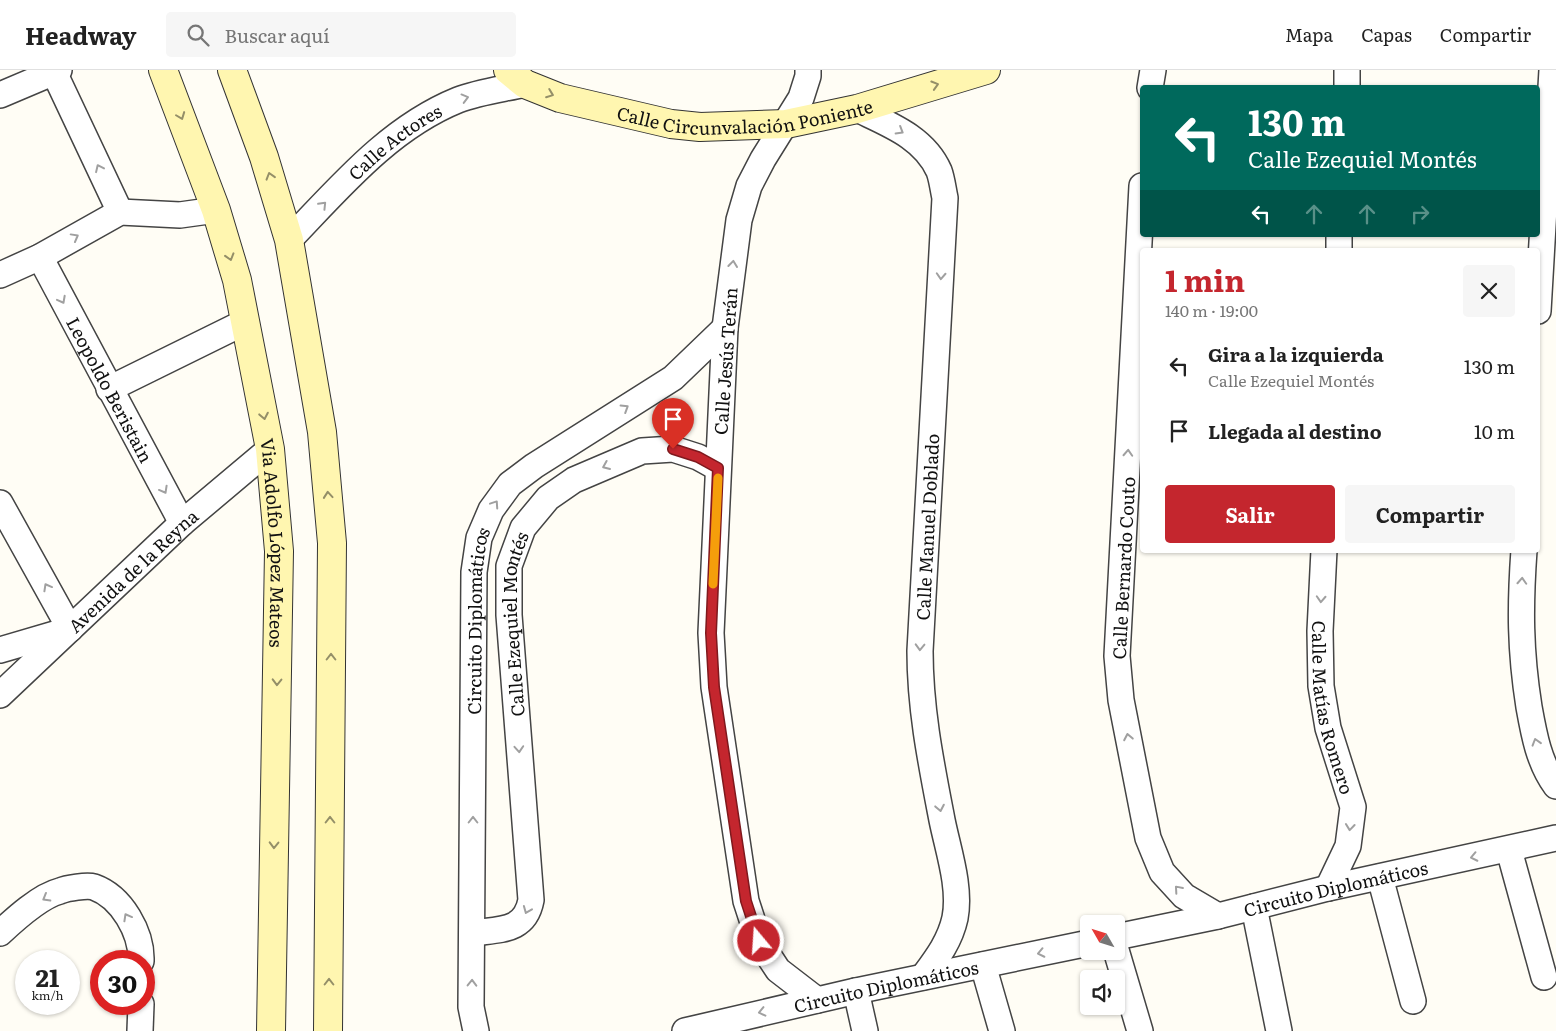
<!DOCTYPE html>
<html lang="es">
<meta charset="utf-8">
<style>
:root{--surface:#fff;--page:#f6f6f6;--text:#222;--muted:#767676;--line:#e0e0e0;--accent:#c4262e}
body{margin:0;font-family:Literata,serif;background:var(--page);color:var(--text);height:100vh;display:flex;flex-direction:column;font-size:19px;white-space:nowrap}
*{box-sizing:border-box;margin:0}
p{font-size:16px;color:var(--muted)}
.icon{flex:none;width:28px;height:28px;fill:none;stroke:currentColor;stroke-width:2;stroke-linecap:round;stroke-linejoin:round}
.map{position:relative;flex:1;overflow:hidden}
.sheet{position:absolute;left:1140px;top:178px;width:400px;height:305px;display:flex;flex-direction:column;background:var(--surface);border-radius:5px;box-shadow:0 1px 4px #0004}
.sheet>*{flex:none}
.top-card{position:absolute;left:1140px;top:15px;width:400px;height:152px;border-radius:5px;box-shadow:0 1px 4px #0004;background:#00695c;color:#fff;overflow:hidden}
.needle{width:32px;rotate:309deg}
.controls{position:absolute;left:1080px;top:845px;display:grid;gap:10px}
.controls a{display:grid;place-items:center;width:45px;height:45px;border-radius:5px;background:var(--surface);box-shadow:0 1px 4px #0004;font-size:25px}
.speed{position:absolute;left:15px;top:880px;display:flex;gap:10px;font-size:25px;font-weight:700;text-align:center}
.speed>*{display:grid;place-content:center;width:65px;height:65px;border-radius:50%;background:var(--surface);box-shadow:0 1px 4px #0004;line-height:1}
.speed small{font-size:12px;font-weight:400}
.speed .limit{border:8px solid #d22;background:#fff;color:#111}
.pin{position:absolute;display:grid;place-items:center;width:42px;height:42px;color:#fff;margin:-51px -21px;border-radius:50% 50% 50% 0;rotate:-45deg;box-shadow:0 0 5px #0007}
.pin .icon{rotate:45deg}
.me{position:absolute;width:55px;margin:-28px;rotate:342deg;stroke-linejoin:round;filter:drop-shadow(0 0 4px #0008)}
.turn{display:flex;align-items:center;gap:18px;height:105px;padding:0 25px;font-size:22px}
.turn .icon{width:65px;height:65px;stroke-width:2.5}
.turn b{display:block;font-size:35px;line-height:42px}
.lanes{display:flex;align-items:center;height:48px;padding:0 25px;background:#0003;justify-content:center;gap:25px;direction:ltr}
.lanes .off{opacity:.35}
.round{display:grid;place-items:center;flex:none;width:52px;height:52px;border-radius:5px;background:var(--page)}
.head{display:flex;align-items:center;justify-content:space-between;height:85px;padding:0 25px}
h1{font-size:30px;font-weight:700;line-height:38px;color:var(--accent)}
.action{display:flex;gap:10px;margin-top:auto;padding:10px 25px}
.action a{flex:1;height:58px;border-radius:5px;background:var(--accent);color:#fff;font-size:20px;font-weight:700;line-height:58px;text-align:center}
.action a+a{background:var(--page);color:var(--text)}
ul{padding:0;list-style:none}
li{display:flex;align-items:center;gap:15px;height:65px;padding:0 25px}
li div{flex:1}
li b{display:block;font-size:19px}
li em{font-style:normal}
header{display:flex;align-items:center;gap:30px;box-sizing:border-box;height:70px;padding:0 25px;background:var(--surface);border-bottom:1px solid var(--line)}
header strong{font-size:24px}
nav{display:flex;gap:28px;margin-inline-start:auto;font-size:18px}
.search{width:350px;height:45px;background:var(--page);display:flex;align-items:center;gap:12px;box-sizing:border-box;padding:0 18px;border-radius:5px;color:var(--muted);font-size:19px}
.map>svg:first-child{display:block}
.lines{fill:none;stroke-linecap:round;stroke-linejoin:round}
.street-casing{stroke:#444;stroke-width:28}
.secondary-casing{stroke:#333;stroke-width:30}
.street{stroke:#fff;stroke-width:25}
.secondary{stroke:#fff6b0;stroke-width:28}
.oneway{stroke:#948f68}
.oneway2{stroke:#a0a0a0}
.route-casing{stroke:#7f191e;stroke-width:12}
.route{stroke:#c4262e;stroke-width:9}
.slow{stroke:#f59e0b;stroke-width:9}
.labels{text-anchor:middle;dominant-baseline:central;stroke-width:5;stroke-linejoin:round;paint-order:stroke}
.street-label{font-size:18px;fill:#111;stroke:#fff}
</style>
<header>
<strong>Headway</strong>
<div class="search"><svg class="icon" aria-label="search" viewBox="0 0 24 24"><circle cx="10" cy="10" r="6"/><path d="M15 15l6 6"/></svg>Buscar aquí</div>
<nav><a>Mapa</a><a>Capas</a><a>Compartir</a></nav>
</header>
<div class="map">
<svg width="1556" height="961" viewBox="0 0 1556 961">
<rect width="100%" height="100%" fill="#fffdf5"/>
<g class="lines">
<g class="street-casing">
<g id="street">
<path d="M53 0 120 142"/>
<path d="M808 0V6L801 28 763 89 749 116 739 150 725 258 711 563 714 617 746 831 759 871 778 900 817 930"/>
<path d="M1347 0V18"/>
<path d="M1150 18 1153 0"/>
<path d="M0 25 59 0"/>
<path d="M857 39C888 54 924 67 939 101 942 109 943 119 945 128L920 581C920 639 931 693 942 750 948 780 961 817 955 848 950 871 937 888 923 907"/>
<path d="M1142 116 1117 586 1121 630 1148 768 1162 802 1184 826 1218 846"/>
<path id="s1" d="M289 170C340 117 389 58 458 30 478 22 503 19 525 14"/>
<path d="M1339 180V165"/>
<path id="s2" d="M40 187 182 453"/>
<path d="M0 205 40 187 120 142 180 145 216 140"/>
<path d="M1538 241 1552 0"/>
<path d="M109 319 245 252"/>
<path d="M0 433 70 559"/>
<path id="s3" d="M1324 480 1320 561 1321 616 1328 658 1353 737 1348 776 1328 818"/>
<path d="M1524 480C1520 537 1520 580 1529 637 1534 665 1539 693 1556 716"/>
<path d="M0 580 65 561"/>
<path id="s4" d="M0 625 182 453 270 379"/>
<path d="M1509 780 1544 907"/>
<path d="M1380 807 1413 931"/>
<path d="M1254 837 1279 961"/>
<path d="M0 863C15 849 40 826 60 821 67 818 87 815 94 817 122 827 142 863 141 891"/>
<path id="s5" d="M473 863C500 859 525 862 531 830L509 545V496L523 458 548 428 574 410 642 381 673 379 698 387 718 398"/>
<path id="s6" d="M1116 867 1218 846 1328 818 1556 768"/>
<path d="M1116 880 1140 961"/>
<path d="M983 895 1002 961"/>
<path d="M856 921 865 961"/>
<path d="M140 961 141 934"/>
<path id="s7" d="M476 961 471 937 474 502 479 468 491 440 510 414 534 396 673 308 725 258"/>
<path id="s8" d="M685 961 856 921 1089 873"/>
</g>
</g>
<g class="secondary-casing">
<g id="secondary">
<path id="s9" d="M163 0 216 140 237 210 270 379 279 481 271 961"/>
<path d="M232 0 264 87 289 170 322 362 332 473 328 961"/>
<path id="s10" d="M508 0 525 14 560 28 671 54 700 57 786 54 857 39 986 0"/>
</g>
</g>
<use href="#street" class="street"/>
<use href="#secondary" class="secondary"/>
</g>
<defs><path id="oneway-chevron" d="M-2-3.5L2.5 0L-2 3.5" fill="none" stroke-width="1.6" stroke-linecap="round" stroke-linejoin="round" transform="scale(1.25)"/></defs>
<g class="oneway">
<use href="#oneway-chevron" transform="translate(935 15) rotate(-17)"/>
<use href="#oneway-chevron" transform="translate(550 24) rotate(21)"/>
<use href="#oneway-chevron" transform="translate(181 46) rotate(69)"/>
<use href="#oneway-chevron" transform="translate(270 106) rotate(-107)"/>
<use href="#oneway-chevron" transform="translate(230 187) rotate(73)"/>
<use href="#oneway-chevron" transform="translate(264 346) rotate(79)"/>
<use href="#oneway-chevron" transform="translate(328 425) rotate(-95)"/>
<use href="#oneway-chevron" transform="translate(331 587) rotate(-90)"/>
<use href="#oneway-chevron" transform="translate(277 612) rotate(91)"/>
<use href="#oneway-chevron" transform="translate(330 750) rotate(-90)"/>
<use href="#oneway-chevron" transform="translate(274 775) rotate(91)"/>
<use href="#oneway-chevron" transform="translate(329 912) rotate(-90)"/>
</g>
<g class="oneway2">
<use href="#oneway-chevron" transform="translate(465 28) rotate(-15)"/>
<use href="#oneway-chevron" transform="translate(900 61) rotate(31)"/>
<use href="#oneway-chevron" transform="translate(99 98) rotate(-115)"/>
<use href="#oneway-chevron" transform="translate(323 135) rotate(-46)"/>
<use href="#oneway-chevron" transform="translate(75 167) rotate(-29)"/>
<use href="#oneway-chevron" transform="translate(733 194) rotate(-83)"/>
<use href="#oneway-chevron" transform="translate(941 206) rotate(93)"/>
<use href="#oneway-chevron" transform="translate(62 230) rotate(62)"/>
<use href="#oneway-chevron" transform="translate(625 338) rotate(-32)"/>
<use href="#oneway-chevron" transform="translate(1128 383) rotate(-87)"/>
<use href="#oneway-chevron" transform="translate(606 396) rotate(157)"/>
<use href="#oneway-chevron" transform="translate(164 420) rotate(61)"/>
<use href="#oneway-chevron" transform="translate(495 434) rotate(-56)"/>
<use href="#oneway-chevron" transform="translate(1522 511) rotate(-87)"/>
<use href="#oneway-chevron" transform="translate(47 517) rotate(-119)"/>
<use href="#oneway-chevron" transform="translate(1321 529) rotate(93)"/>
<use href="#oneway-chevron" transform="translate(920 577) rotate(92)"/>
<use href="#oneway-chevron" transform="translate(1128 667) rotate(-101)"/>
<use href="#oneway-chevron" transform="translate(1536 672) rotate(-107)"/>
<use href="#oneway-chevron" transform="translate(519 679) rotate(86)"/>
<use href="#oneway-chevron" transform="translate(940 738) rotate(79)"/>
<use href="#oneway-chevron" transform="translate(473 750) rotate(-90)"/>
<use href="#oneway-chevron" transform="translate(1350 757) rotate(96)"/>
<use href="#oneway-chevron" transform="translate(1474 787) rotate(168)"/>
<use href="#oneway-chevron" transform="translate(1178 819) rotate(-131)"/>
<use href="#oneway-chevron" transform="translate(46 828) rotate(150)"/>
<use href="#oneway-chevron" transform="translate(527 840) rotate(112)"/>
<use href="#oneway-chevron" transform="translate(127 847) rotate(-119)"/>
<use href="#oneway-chevron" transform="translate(1041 883) rotate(168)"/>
<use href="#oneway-chevron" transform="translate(472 913) rotate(-89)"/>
<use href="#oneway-chevron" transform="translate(762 942) rotate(167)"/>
</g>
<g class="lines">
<g class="route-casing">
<path id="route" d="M673 379 698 387 718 398 711 563 714 617 746 831 759 871"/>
</g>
<use href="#route" class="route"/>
<path class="slow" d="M713 514 718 408"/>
</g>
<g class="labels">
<g class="street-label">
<text stroke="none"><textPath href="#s10" startOffset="248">Calle Circunvalación Poniente</textPath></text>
<text stroke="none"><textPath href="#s1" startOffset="145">Calle Actores</textPath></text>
<text transform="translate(725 291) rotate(-86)">Calle Jesús Terán</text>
<text stroke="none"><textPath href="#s2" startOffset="150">Leopoldo Beristain</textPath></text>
<text transform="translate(927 457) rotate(-87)">Calle Manuel Doblado</text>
<text stroke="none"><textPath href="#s9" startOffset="489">Via Adolfo López Mateos</textPath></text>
<text transform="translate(1123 498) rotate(-87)">Calle Bernardo Couto</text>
<text stroke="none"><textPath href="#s4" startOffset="182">Avenida de la Reyna</textPath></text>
<text stroke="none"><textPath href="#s7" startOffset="411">Circuito Diplomáticos</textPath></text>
<text stroke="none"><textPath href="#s5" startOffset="351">Calle Ezequiel Montés</textPath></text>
<text stroke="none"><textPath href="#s3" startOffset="159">Calle Matías Romero</textPath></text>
<text stroke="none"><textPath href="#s6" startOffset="225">Circuito Diplomáticos</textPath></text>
<text stroke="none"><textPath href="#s8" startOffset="206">Circuito Diplomáticos</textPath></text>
</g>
</g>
</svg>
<div class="controls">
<a><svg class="needle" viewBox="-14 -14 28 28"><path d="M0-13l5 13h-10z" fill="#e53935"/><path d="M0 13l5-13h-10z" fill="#767676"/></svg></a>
<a><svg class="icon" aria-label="sound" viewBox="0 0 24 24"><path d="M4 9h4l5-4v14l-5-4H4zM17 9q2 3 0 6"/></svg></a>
</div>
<div class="speed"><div>21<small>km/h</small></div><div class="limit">30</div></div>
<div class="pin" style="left:673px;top:379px;background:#d93025"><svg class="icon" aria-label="arrive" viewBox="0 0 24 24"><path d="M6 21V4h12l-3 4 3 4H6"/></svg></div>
<svg class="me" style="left:759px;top:871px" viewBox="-20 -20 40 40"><circle r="17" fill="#c4262e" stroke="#fff" stroke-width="3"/><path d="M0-11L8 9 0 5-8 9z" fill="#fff"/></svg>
<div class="top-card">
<div class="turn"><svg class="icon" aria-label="left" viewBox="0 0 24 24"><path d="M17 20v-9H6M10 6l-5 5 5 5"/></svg><div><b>130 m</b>Calle Ezequiel Montés</div></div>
<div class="lanes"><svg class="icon" aria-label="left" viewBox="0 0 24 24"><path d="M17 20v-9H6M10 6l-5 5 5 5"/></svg><svg class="icon off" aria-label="ahead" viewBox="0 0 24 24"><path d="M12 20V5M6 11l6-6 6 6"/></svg><svg class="icon off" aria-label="ahead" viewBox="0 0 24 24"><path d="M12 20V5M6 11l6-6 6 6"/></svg><svg class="icon off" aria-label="right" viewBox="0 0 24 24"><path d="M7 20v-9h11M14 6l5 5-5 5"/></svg></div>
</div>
<section class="sheet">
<div class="head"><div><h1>1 min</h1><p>140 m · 19:00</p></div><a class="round"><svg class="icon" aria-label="close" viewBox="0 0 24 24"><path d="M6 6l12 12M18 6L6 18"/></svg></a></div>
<ul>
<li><svg class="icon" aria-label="left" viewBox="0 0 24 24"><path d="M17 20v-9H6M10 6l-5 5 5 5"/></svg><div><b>Gira a la izquierda</b><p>Calle Ezequiel Montés</p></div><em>130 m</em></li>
<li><svg class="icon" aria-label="arrive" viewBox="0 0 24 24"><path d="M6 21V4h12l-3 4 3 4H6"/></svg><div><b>Llegada al destino</b></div><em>10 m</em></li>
</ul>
<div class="action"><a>Salir</a><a>Compartir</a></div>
</section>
</div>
